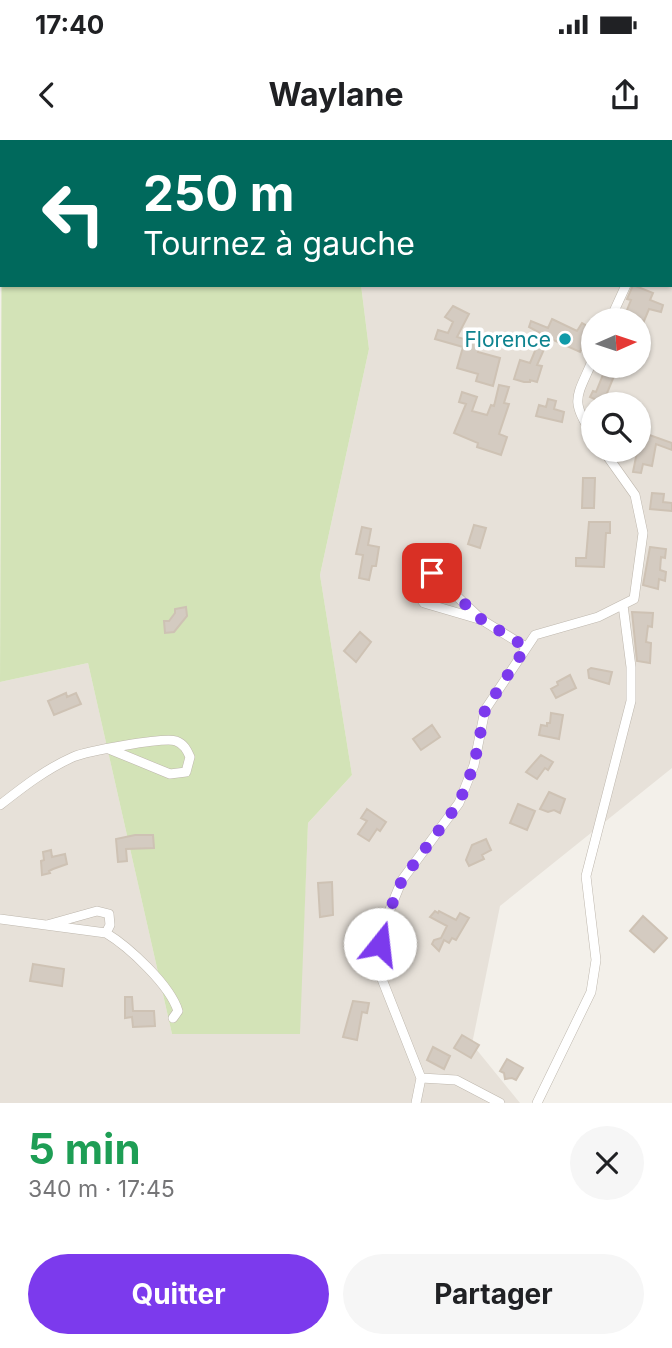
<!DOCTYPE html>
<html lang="fr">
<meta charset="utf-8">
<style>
:root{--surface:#fff;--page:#f6f6f6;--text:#202124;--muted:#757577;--accent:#7c3aed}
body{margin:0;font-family:Inter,sans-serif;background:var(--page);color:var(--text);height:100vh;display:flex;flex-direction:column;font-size:26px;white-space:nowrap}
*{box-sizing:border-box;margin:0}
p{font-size:23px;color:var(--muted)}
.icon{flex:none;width:38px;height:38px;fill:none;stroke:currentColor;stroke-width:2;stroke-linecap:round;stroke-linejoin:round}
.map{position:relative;height:963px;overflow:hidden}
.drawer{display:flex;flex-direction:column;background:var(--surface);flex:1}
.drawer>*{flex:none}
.banner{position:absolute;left:0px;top:0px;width:672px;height:147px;box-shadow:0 2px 5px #0004;background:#00695c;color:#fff;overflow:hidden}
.needle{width:46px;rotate:87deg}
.fabs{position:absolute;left:581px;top:168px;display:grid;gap:14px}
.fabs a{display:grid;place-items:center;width:70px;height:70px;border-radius:50%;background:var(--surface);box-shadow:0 2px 5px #0004;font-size:35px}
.pin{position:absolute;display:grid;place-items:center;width:60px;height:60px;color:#fff;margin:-30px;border-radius:14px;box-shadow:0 4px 10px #0006}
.me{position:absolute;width:77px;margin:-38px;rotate:16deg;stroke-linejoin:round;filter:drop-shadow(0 0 5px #0008)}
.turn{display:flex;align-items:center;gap:24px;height:147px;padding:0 28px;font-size:32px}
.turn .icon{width:91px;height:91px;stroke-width:2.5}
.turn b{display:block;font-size:49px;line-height:60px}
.round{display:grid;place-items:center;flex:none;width:74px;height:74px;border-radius:37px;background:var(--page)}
.overview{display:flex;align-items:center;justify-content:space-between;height:119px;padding:0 28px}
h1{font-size:42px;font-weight:700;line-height:52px;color:#1e9e55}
.button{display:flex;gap:14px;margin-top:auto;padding:14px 28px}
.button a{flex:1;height:80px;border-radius:42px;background:var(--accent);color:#fff;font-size:28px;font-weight:700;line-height:80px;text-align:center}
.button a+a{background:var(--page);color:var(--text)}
.status{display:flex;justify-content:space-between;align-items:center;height:49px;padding:0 35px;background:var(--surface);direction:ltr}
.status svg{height:19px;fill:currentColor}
header{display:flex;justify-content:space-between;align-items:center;height:91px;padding:0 28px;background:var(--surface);font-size:32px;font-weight:700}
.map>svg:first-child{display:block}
.residential{fill:#e7e1d9;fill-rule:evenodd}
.green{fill:#d3e3b7}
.building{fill:#d4cbc1;stroke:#cec2b4;stroke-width:2}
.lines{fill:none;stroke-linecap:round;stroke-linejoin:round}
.minor-casing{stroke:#beb7ad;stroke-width:10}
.minor{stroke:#fff;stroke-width:9}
.route{stroke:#7c3aed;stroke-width:12;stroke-dasharray:0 21.6}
.culture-dot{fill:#0f9aa8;stroke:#fff;stroke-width:2.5}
.labels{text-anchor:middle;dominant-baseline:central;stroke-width:7;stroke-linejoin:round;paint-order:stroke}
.culture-label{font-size:21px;fill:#0d838f;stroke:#fff;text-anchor:end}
</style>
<div class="status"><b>17:40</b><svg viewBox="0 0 49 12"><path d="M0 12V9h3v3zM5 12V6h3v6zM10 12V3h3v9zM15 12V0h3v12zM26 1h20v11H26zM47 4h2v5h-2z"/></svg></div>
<header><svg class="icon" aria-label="back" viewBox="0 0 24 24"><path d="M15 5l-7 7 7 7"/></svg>Waylane<svg class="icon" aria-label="share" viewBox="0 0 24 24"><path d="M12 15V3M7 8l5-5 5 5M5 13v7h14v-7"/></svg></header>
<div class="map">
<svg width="672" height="963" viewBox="0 0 672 963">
<rect width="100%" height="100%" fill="#f3f0ea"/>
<path class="residential" d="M341 0H672V628L500 766 472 904 520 963H0V542L88 523 172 894H299L308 683 352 635 320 435 369 209 361 145H670V2ZM593 180H639V226H593ZM593 264H639V310H593Z"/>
<path class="green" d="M9 0H341V2H8Z
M2 14V145H361L369 209 320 435 352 635 308 683 300 894H172L88 523 0 542Z"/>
<path class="building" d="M633 145 653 153 650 160 663 165 661 172 649 169 639 193V180H623L631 160 627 159Z
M453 166 469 174 457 197 480 204 478 212 500 218 493 246 476 241 478 234 457 228 463 207 435 199 438 190 448 193 453 182 445 177Z
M552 179 577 191 582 183 593 189V202L588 213 581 209 580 212 549 198 537 225 542 226 537 242 530 240V242H524L514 239 520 220 530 223 542 194 529 187 531 181 548 188Z
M598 226H623L619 237 614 236 603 263 590 257 593 251 596 252 604 232 597 229Z
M499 245 509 247 504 263 509 264 499 294 507 297 501 315 477 307 478 303 454 293 466 264 459 262 462 252 477 257 472 271 487 275 491 265 494 266Z
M548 259 556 261 554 269 564 272 562 282 536 276 539 265 546 267Z
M641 292 672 303V310L656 304 652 326 643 324 641 333 633 332Z
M583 338H595L594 368H582Z
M652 353 664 354 663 362 672 363V371L650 369Z
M589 382H610V393H606L604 427 576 426V418H586Z
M474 385 486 388 480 408 468 404Z
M362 387 371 389 368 405 379 407 376 426H372L369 440 359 438 363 415 356 414Z
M650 407 666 409 665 418 661 417 660 430 666 432 665 441 659 439 658 449 643 445Z
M186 467 187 476 174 492 165 493 164 481H169L175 473V469Z
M632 472 653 473 652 487 648 486 646 502 651 503 650 523 637 521Z
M360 492 371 502 356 522 344 511Z
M591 528 612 532 609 544 589 538 588 530Z
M570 535 576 548 556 558 551 549 558 545 557 542Z
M66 553 67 557 76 553 81 564 54 575 48 561Z
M551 573 563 575 559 599 539 595 541 585 547 586V583H550Z
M432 585 440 597 421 610 413 599Z
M541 615 553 622 548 630 545 628 537 639 526 632Z
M549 652 565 659 560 673 554 670 548 672 540 669Z
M518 664 535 671 527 690 510 683Z
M367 669 386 682 380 691 377 689 369 701 358 694 367 681 361 678Z
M135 695H153L154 708 126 709 127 721 118 722 116 699Z
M486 699 491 710 482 715 484 719 469 726 466 720 472 705Z
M51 710 52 717 65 714 67 724 53 729 49 731 50 733 42 735 41 721 44 720 43 712Z
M332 742 333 775 320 777 318 743Z
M435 771 438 773 439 771 456 780 460 773 469 778 456 800 452 798 449 803 444 800 439 811 432 804 434 800 441 798 447 786 430 777Z
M643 776 667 798 654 812 630 791Z
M33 824 64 829 62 846 30 841Z
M125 857H132L133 871H154L155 886 133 887 132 877 125 878Z
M353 861 369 863 367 873 362 872 357 900 343 897Z
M462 895 479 905 471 918 454 908Z
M433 907 450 916 444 929 427 920Z
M507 919 523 928 516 940 512 938 505 939 504 933 500 931Z"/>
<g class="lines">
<g class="minor-casing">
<path id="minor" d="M430 0 432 2
M670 96 672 94
M610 180 626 145
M593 219C578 256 568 259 593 295
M482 480 424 463 412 447 416 434 432 433 482 480 526 507
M0 665C23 647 46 629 73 617 87 611 164 597 176 601 184 604 187 610 190 617L186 632 170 634 109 609
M0 779 106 793 110 785 109 774 97 771 47 785
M106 793C129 807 170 845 178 871L173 878
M421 938 456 940 500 963
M416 963 421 938 376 824 384 784 402 740 459 663 474 625 485 570 535 495 598 477 634 459 643 393 635 355 603 310
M537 963 591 852 596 820 586 736 631 561V527L623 465"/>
</g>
<use href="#minor" class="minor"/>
</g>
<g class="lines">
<path class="route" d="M380 804 384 784 402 740 459 663 474 625 485 570 526 507 482 480 432 433"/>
</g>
<circle class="culture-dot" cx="565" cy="199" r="7"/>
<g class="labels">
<g class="culture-label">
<text x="551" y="199">Florence</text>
</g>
</g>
</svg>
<div class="fabs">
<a><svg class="needle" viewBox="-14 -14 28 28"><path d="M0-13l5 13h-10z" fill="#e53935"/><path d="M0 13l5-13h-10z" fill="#757577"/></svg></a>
<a><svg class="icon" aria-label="search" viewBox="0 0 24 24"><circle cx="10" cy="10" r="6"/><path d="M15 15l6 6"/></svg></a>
</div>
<div class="pin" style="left:432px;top:433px;background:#d93025"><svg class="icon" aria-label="arrive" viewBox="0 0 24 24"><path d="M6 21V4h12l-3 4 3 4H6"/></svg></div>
<svg class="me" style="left:380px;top:804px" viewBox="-20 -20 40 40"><circle r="19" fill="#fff"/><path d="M0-13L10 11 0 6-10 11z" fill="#7c3aed"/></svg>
<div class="banner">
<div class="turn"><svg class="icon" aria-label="left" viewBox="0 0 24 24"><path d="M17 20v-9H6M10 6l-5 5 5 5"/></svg><div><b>250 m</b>Tournez à gauche</div></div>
</div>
</div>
<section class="drawer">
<div class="overview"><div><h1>5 min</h1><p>340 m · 17:45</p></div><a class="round"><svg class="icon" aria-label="close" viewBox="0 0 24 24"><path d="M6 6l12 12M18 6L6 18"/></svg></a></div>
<div class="button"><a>Quitter</a><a>Partager</a></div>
</section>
